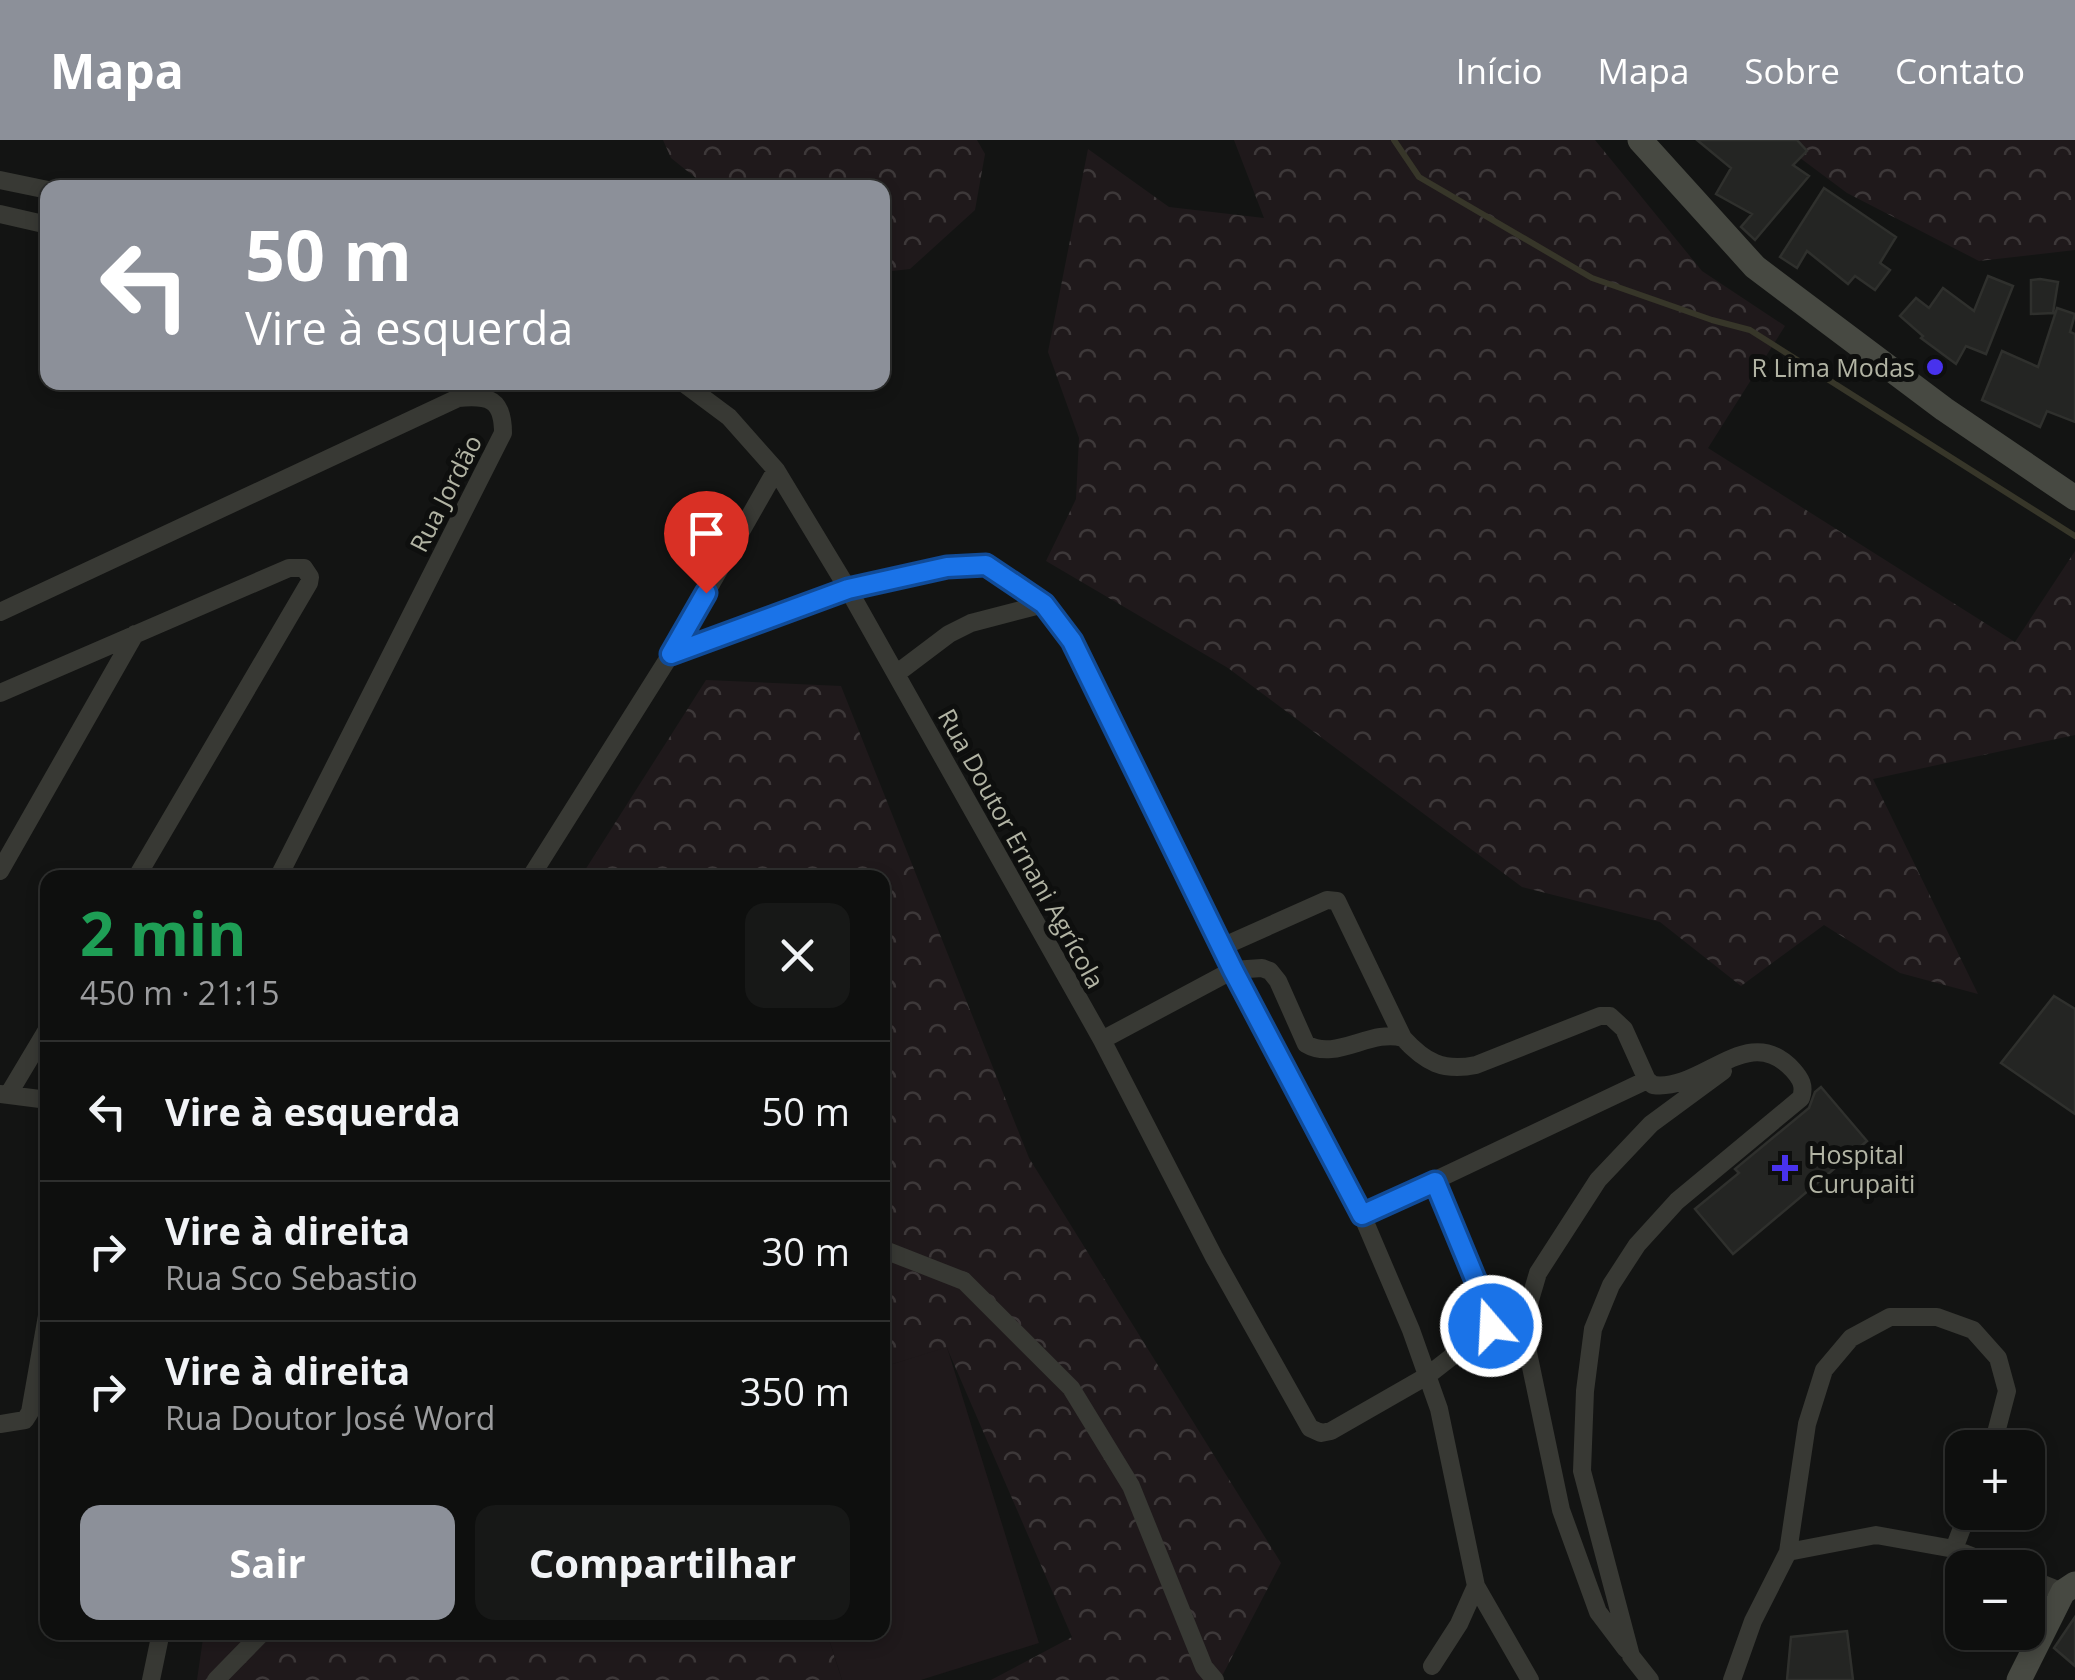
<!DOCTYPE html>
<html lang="pt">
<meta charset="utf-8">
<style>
:root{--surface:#0e0f0e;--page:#171817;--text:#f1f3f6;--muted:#9b9c9e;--line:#2e2f2e;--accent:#8c9099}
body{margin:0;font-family:"Open Sans",sans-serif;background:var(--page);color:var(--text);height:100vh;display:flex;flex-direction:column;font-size:38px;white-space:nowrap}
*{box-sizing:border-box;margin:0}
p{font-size:32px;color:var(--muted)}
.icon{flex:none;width:55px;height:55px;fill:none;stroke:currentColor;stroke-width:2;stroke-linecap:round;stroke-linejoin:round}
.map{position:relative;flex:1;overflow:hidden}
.panel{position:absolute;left:40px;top:730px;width:850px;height:770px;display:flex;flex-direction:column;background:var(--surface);border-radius:20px;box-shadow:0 5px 15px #0003,0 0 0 2px var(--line)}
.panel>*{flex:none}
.banner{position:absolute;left:40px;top:40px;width:850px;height:210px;border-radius:20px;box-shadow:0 5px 15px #0003,0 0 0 2px var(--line);background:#8c9099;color:#fff;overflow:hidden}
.tools{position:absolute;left:1945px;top:1290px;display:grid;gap:20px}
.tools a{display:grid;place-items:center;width:100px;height:100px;border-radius:20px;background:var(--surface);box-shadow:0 5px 15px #0003,0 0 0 2px var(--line);font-size:50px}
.pin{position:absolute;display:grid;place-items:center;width:85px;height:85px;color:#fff;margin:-102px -42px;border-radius:50% 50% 50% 0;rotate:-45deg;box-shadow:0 0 10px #0007}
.pin .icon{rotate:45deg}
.me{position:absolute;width:110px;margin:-55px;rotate:341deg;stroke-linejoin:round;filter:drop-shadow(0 0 8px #0008)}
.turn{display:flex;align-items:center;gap:35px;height:210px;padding:0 40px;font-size:45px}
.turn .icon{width:130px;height:130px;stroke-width:2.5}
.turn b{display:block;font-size:70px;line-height:85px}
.round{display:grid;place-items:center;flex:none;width:105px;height:105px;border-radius:20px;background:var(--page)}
.headline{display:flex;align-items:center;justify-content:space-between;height:170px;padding:0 40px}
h1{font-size:60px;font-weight:700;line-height:75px;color:#1e9e55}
.action{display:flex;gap:20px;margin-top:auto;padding:20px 40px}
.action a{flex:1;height:115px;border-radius:20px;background:var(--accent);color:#fff;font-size:40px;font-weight:700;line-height:115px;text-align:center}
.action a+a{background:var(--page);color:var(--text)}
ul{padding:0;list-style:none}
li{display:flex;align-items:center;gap:30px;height:140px;padding:0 40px;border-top:2px solid var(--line)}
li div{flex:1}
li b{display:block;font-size:38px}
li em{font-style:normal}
header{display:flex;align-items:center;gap:60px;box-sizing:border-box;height:140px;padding:0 50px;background:var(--accent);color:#fff}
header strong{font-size:48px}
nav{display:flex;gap:55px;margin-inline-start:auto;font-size:35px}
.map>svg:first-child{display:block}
.forest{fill:url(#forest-crowns)}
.pitch{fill:#1f191b}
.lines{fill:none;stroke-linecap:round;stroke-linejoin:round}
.stream{stroke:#373629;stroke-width:6}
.building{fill:#242523;stroke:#2f302d;stroke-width:2.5}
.street{stroke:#383934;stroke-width:18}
.secondary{stroke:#474942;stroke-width:25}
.route-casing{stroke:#114b97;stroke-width:25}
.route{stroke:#1a73e8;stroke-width:18}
.poi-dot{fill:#4832ed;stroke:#0e0f0e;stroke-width:4}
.labels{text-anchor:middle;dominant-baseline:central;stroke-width:10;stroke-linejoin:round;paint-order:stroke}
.poi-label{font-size:25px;fill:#b2b4a4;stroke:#0e0f0e;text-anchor:end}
.street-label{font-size:25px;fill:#b2b4a4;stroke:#0e0f0e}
</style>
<header>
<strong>Mapa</strong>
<nav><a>Início</a><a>Mapa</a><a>Sobre</a><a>Contato</a></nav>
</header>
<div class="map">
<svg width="2075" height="1540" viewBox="0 0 2075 1540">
<defs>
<pattern id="forest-crowns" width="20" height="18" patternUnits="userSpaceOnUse" patternTransform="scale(2.5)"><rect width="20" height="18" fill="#1f191b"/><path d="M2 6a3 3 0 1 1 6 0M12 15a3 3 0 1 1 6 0" fill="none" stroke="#3d3839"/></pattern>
</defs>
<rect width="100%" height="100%" fill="#131413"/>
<path class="forest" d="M663 0H977L985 14 975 70 910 129 883 132 882 48 707 47 671 18Z
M1234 0H1595L1702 131 1785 186 1708 308 2015 502 2075 411V595L1873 639 1978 854 1900 833 1824 785 1741 846 1660 782 1522 747 1228 528 1046 421 1076 359 1079 298 1048 212 1088 9 1169 67 1264 78Z
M1776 0H2075V110L1979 121 1847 53Z
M706 540 841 546 1029 1018 1281 1423 1220 1540H991L1072 1497 947 1208 883 1227 882 738H580Z
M204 1492 827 1493 842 1540H197Z"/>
<path class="pitch" d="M947 1207 1039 1503 921 1540H842L827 1493 882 1492 883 1227Z"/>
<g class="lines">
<path class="stream" d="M1394 0 1419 37 1592 138 1712 180 1750 190 2075 396"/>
</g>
<path class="building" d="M1697 0H1797L1807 11 1793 25 1809 36 1755 100 1741 87 1752 74 1716 54 1731 28Z
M1824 48 1896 97 1880 123 1890 130 1875 150 1855 136 1848 144 1807 111 1797 128 1780 117Z
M1988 136 2013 146 1986 214 1966 206 1956 224 1921 198 1923 196 1900 176 1916 158 1929 168 1943 148 1974 171Z
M2040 139 2058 142 2053 173 2031 174V140Z
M2057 168 2075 174 2070 192 2075 194V282L2047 271 2040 287 1982 260 2002 211 2038 227Z
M2054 856 2075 869V974L2001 923Z
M1821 947 1867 1001 1733 1114 1695 1069 1739 1033 1735 1029 1809 968 1815 952Z
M2075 1477V1526L2054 1508Z
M1847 1491 1853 1540H1787L1791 1497Z"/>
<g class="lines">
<path class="street" d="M0 40 48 50
M0 74 48 85
M682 242 729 277 776 330 848 449 1102 900 1214 1117 1310 1288 1321 1293 1331 1291 1427 1236 1491 1186 1492 1180 1435 1042
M0 472 458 258C489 255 503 259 503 293L278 738
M671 514 848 449 947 427 986 425 1044 464 1072 501 1233 830 1362 1075 1411 1190 1439 1269 1476 1446 1459 1484 1432 1526
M896 534 949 494 971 483 1044 464
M0 553 289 428H304L310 437 309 443 136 738
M0 731 135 494
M530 738 671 514 776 330
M1224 806 1327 760 1337 761 1403 898C1425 922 1443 932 1476 925L1600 876H1610L1624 889 1647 940 1653 945C1703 952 1748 880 1793 930 1801 939 1805 946 1801 958L1677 1061 1637 1105 1611 1145 1593 1189 1585 1251 1582 1331 1631 1516 1650 1540
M1102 900 1233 830 1262 828 1270 831 1278 841 1306 904C1336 922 1371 888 1403 898
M0 954 48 960
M8 955 48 888
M1362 1075 1647 940
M882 1109 964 1141 1071 1248 1131 1346 1204 1527 1215 1540
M0 1284 25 1280 30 1272 48 1170
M1968 1372 1954 1409 2002 1428
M1788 1412 1876 1395 1954 1409
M2028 1438 2063 1452
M1476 1446 1530 1540
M1626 1509 1598 1472 1561 1370 1526 1203 1530 1160 1538 1133 1598 1040 1651 984 1723 931
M151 1540 161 1492
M216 1540 263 1492
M1732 1540 1753 1481 1788 1412 1807 1284 1824 1230 1851 1198 1890 1177H1937L1973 1190 1998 1218 2007 1251 1992 1308"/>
<path class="secondary" d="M1640 0 1755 127 1944 269 2075 358
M2019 1540 2063 1452 2075 1444"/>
</g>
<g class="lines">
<g class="route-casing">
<path id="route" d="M706 453 671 514 848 449 947 427 986 425 1044 464 1072 501 1233 830 1362 1075 1435 1042 1492 1180 1491 1186"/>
</g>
<use href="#route" class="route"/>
</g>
<g class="poi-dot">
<circle cx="1935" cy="227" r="10"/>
<path d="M1780 1013h10v10h10v10h-10v10h-10v-10h-10v-10h10z"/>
</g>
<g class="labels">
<g class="poi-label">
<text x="1915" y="227">R Lima Modas</text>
<text x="1808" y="1014" text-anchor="start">Hospital<tspan x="1808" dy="29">Curupaiti</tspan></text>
</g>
<g class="street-label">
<text transform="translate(445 353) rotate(-63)">Rua Jordão</text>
<text transform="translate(1022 708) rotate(61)">Rua Doutor Ernani Agrícola</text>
</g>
</g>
</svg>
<div class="tools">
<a>+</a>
<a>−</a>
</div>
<div class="pin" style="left:706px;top:453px;background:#d93025"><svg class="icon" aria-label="arrive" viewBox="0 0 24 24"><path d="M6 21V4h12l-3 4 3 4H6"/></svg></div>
<svg class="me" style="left:1491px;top:1186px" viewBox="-20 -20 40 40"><circle r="17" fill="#1a73e8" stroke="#fff" stroke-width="3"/><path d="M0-11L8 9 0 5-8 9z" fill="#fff"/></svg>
<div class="banner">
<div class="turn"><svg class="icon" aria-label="left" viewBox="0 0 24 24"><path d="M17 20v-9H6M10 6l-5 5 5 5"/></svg><div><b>50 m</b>Vire à esquerda</div></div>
</div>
<section class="panel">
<div class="headline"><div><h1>2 min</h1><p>450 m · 21:15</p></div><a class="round"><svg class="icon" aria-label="close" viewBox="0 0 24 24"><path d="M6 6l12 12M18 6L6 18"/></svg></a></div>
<ul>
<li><svg class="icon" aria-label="left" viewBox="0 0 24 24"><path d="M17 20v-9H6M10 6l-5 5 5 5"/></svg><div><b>Vire à esquerda</b></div><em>50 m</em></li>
<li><svg class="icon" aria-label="right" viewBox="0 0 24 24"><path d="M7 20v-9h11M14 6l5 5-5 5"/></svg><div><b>Vire à direita</b><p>Rua Sco Sebastio</p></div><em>30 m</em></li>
<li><svg class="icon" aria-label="right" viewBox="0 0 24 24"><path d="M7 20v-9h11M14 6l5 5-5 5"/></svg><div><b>Vire à direita</b><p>Rua Doutor José Word</p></div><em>350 m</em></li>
</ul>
<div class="action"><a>Sair</a><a>Compartilhar</a></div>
</section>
</div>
